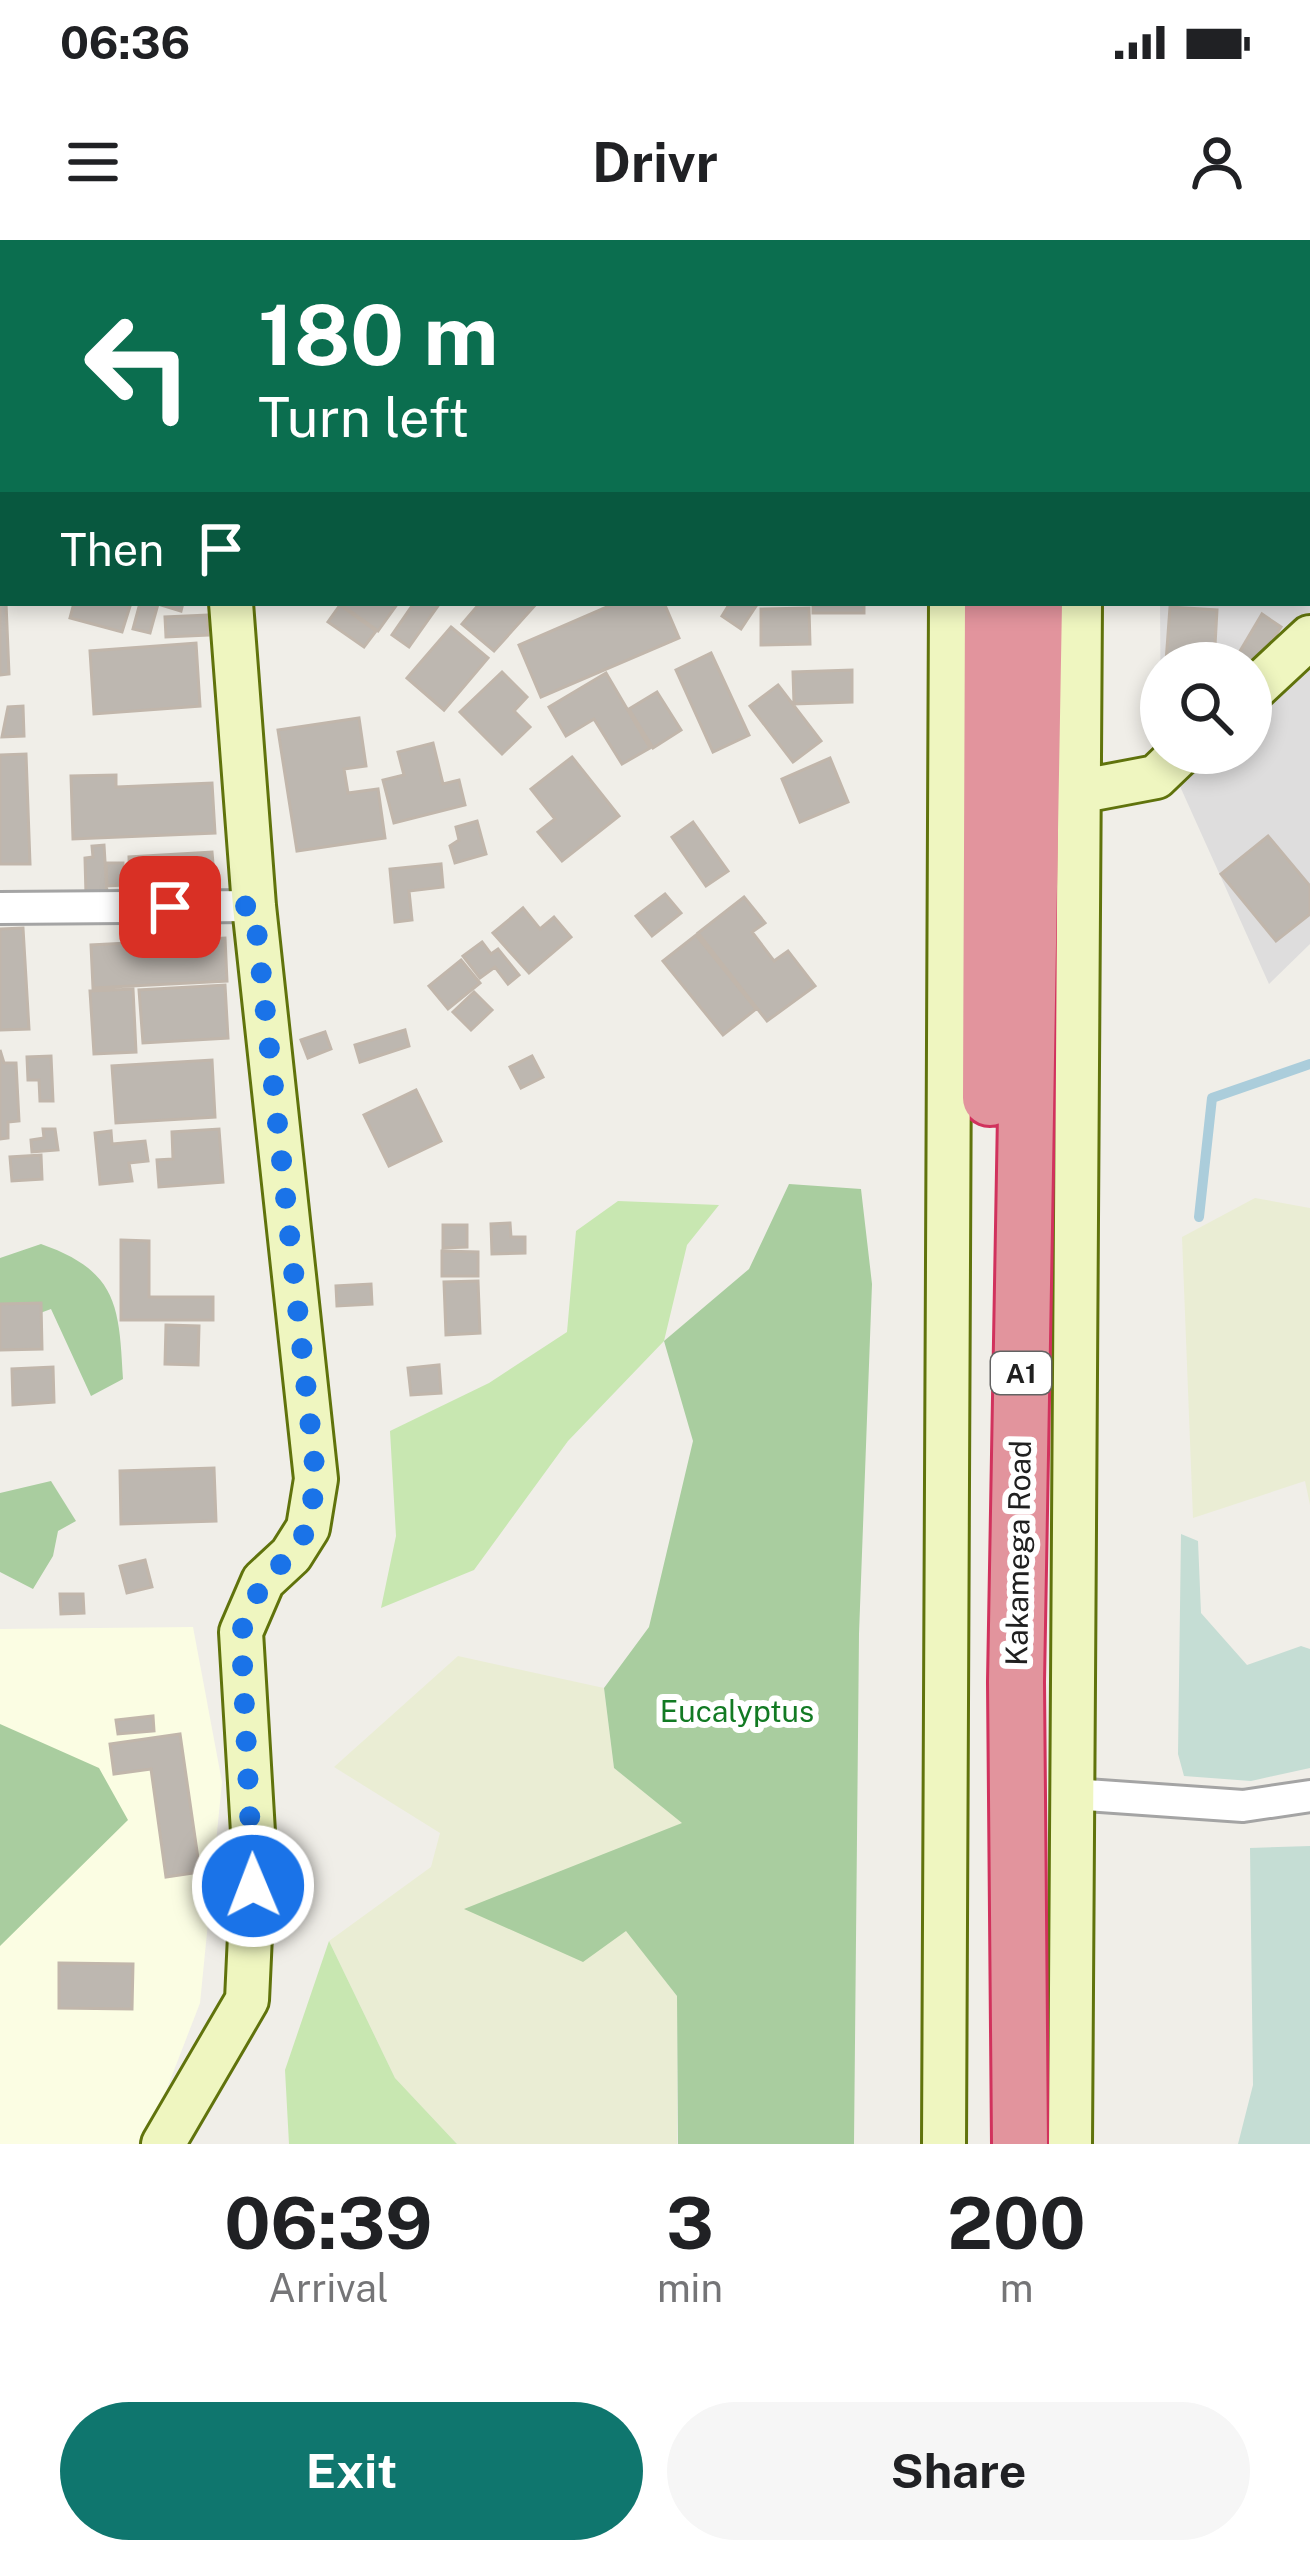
<!DOCTYPE html>
<style>
:root{--surface:#fff;--page:#f6f6f6;--text:#202124;--muted:#757577;--accent:#0f766e}
body{margin:0;font-family:"Public Sans",sans-serif;background:var(--page);color:var(--text);height:100vh;display:flex;flex-direction:column;font-size:45px;white-space:nowrap}
*{box-sizing:border-box;margin:0}
p{font-size:39px;color:var(--muted)}
.icon{flex:none;width:66px;height:66px;fill:none;stroke:currentColor;stroke-width:2;stroke-linecap:round;stroke-linejoin:round}
.map{position:relative;height:1904px;overflow:hidden}
.panel{display:flex;flex-direction:column;background:var(--surface);flex:1}
.panel>*{flex:none}
.guide{position:absolute;left:0px;top:0px;width:1311px;height:366px;box-shadow:0 6px 18px #0003;background:#0b6e4f;color:#fff;overflow:hidden}
.controls{position:absolute;left:1140px;top:402px;display:grid;gap:24px}
.controls a{display:grid;place-items:center;width:132px;height:132px;border-radius:50%;background:var(--surface);box-shadow:0 6px 18px #0003;font-size:60px}
.pin{position:absolute;display:grid;place-items:center;width:102px;height:102px;color:#fff;margin:-51px;border-radius:24px;box-shadow:0 6px 18px #0006}
.me{position:absolute;width:132px;margin:-66px;rotate:359deg;stroke-linejoin:round;filter:drop-shadow(0 0 9px #0008)}
.turn{display:flex;align-items:center;gap:42px;height:252px;padding:0 60px;font-size:54px}
.turn .icon{width:156px;height:156px;stroke-width:2.5}
.turn b{display:block;font-size:84px;line-height:102px}
.then{display:flex;align-items:center;height:114px;padding:0 60px;background:#0003;gap:24px;font-size:45px}
.eta{display:flex;justify-content:space-evenly;align-items:center;height:204px;text-align:center}
.eta b{font-size:72px;font-weight:700;line-height:84px}
.button{display:flex;gap:24px;margin-top:auto;padding:24px 60px}
.button a{flex:1;height:138px;border-radius:72px;background:var(--accent);color:#fff;font-size:48px;font-weight:700;line-height:138px;text-align:center}
.button a+a{background:var(--page);color:var(--text)}
.status{display:flex;justify-content:space-between;align-items:center;height:84px;padding:0 60px;background:var(--surface);direction:ltr}
.status svg{height:33px;fill:currentColor}
header{display:flex;justify-content:space-between;align-items:center;height:156px;padding:0 60px;background:var(--surface);font-size:54px;font-weight:700}
.map>svg:first-child{display:block}
.residential{fill:#dedddd}
.education{fill:#fbfde3}
.farmland{fill:#eaedd4}
.grass{fill:#c8e7b1}
.forest{fill:#a9cd9f}
.wetland{fill:#c5ddd4}
.lines{fill:none;stroke-linecap:round;stroke-linejoin:round}
.stream{stroke:#abcddb;stroke-width:10}
.building{fill:#bdb7b0;stroke:#c1b6ab;stroke-width:3}
.street-casing{stroke:#a4a4a4;stroke-width:36}
.secondary-casing{stroke:#60730c;stroke-width:48}
.highway-casing{stroke:#d1325d;stroke-width:60}
.street{stroke:#fff;stroke-width:30}
.secondary{stroke:#eff6c0;stroke-width:42}
.highway{stroke:#e2949d;stroke-width:54}
.route{stroke:#1a73e8;stroke-width:21;stroke-dasharray:0 37.8}
.labels{text-anchor:middle;dominant-baseline:central;stroke-width:12;stroke-linejoin:round;paint-order:stroke}
.shield{fill:#fff;stroke:#636363;stroke-width:3}
.shield-label{font-size:27px;font-weight:bold;fill:#202020}
.street-label{font-size:30px;fill:#202020;stroke:#fff}
.park-label{font-size:30px;fill:#127a23;stroke:#fff}
</style>
<div class="status"><b>06:36</b><svg viewBox="0 0 49 12"><path d="M0 12V9h3v3zM5 12V6h3v6zM10 12V3h3v9zM15 12V0h3v12zM26 1h20v11H26zM47 4h2v5h-2z"/></svg></div>
<header><svg class="icon" aria-label="menu" viewBox="0 0 24 24"><path d="M4 6h16M4 12h16M4 18h16"/></svg>Drivr<svg class="icon" aria-label="person" viewBox="0 0 24 24"><circle cx="12" cy="8" r="4"/><path d="M4 21q1-7 8-7t8 7"/></svg></header>
<div class="map">
<svg width="1310" height="1904" viewBox="0 0 1310 1904">
<rect width="100%" height="100%" fill="#f0eee8"/>
<path class="residential" d="M1157 0H1310V704L1269 744 1165 513H1251V423H1161V503L1160 363H1308V3Z"/>
<path class="education" d="M193 1387 222 1542 200 1763 166 1851 138 1904H0V1389Z"/>
<path class="farmland" d="M1255 958 1310 968V1265L1305 1241 1193 1278 1182 997Z
M458 1416 604 1448 614 1528 683 1583 610 1614 626 1690 677 1756V1904H457L395 1838 329 1701 431 1627 440 1593 334 1527Z"/>
<path class="grass" d="M618 961 719 965 687 1005 664 1101 568 1201 474 1330 381 1368 396 1296 390 1191 489 1143 567 1092 576 991Z
M329 1701 395 1838 457 1904H289L285 1830Z"/>
<path class="forest" d="M789 944 861 949 872 1044 859 1394 854 1904H678L677 1756 626 1691 583 1722 464 1669 682 1583 614 1528 604 1448 649 1387 693 1201 664 1101 749 1029Z
M41 1004C118 1031 119 1066 123 1139L91 1156 51 1069 0 1088V1018Z
M51 1241 76 1281 58 1291 53 1316 33 1349 0 1332V1253Z
M0 1484 99 1528 128 1580 0 1706Z"/>
<path class="wetland" d="M1181 1294 1198 1301 1201 1373 1247 1425 1301 1406 1310 1409V1528L1251 1541 1184 1536 1178 1514Z
M1310 1606V1904H1238L1253 1845 1250 1608Z"/>
<g class="lines">
<path class="stream" d="M1199 977 1212 858 1310 824"/>
</g>
<path class="building" d="M0 363H6L9 434 0 435Z
M74 363H131L122 392 70 378Z
M140 363H183L181 371 158 364 150 393 133 389Z
M339 363H398L378 391Z
M414 363H440L409 407 392 395Z
M480 363H537L494 411 462 384Z
M616 363H664L679 398 541 457 519 405Z
M730 363H758L741 389 722 376Z
M813 363H864V373H813Z
M340 365 376 391 364 407 328 382Z
M1170 367 1217 370 1214 423 1166 422Z
M809 368 810 404 761 405V369Z
M1262 374 1281 387 1251 432V423H1233Z
M207 375 208 395 166 397 165 377Z
M451 387 488 418 444 470 407 438Z
M196 403 200 466 94 474 90 411Z
M711 413 749 495 713 512 676 430Z
M852 430V462L794 464 793 432Z
M502 432 527 457 514 471 530 487 502 514 460 472Z
M606 433 650 508 622 524 594 479 566 496 549 467Z
M778 445 821 501 793 522 750 466Z
M657 452 681 490 653 508 629 469Z
M23 466 24 496 2 497 8 467Z
M359 478 366 526 344 529 348 553 378 549 385 598 297 611 278 490Z
M433 503 443 544 459 540 465 565 394 583 383 540 404 535 398 512Z
M26 514 30 624H0V515Z
M572 517 619 576 562 621 538 592 555 579 531 549Z
M830 518 848 562 800 582 782 539Z
M116 535V547L212 543 215 593 73 599 71 536Z
M477 581 486 614 455 623 450 606 459 600 456 587Z
M693 582 728 631 706 646 672 597Z
M1268 596 1310 646V674L1276 701 1221 634Z
M104 605 107 654 86 655 85 618 93 617 92 606Z
M212 612 215 647 130 652 129 617Z
M106 623H123V645L107 646Z
M441 624 443 647 409 651 412 680 395 682 390 629Z
M665 654 681 673 652 696 636 676Z
M744 657 765 683 752 692 774 721 788 711 815 746 767 781 698 693Z
M523 668 540 689 554 677 571 697 529 733 493 693Z
M23 688 29 789 0 790V689Z
M696 695 756 769 723 795 663 721Z
M225 698 227 741 93 748 91 705Z
M482 702 491 714 498 709 519 735 508 744 495 727 480 738 463 716Z
M461 720 480 743 448 769 429 746Z
M225 745 228 798 143 803 139 750Z
M133 749 136 812 94 814 90 751Z
M474 752 492 770 471 790 453 772Z
M405 790 409 806 360 822 355 805Z
M325 792 331 809 308 818 301 800Z
M0 810 4 823H16L19 881 8 882V898L0 899Z
M51 816 53 861H40L39 840H28L27 817Z
M532 816 543 837 521 848 510 827Z
M212 820 215 877 116 883 112 826Z
M416 850 441 901 389 926 364 875Z
M43 889H55L58 910 32 912 31 900 44 898Z
M219 889 223 942 159 947 157 920 173 919 172 892Z
M111 891 112 904 145 901 148 921 129 923 132 941 100 944 95 893Z
M41 915 42 939 12 941 10 917Z
M510 983 511 997H525V1013L492 1014 491 984Z
M443 985H467V1007L443 1008Z
M121 1000 149 1001V1057H213V1080H121Z
M442 1011 478 1012V1036H442Z
M478 1041 480 1093 446 1095 444 1042Z
M371 1044 372 1064 337 1066 336 1046Z
M41 1063 42 1109 0 1110V1064Z
M166 1085 199 1086 198 1125 165 1124Z
M439 1125 441 1153 411 1155 408 1128Z
M53 1127 54 1162 13 1165 12 1129Z
M214 1228 216 1281 121 1284 120 1231Z
M145 1320 152 1347 127 1353 120 1326Z
M60 1354H83L84 1373 61 1374Z
M153 1476 154 1491 118 1494 116 1480Z
M180 1494 200 1632 166 1637 151 1529 114 1534 110 1504Z
M59 1723 133 1724 132 1769 59 1768Z"/>
<g class="lines">
<g class="street-casing">
<path id="street" d="M223 3 224 0
M0 668 254 666
M1072 1554 1243 1566 1310 1556"/>
</g>
<g class="secondary-casing">
<path id="secondary" d="M95 0 101 3
M952 0V3
M1079 0V3
M1251 452 1310 397
M1077 552 1156 537 1181 513
M163 1904 247 1760 254 1609 241 1392 263 1341 291 1315 308 1288 316 1239 254 666 231 363
M944 1904 951 363
M1070 1904 1080 363"/>
</g>
<g class="highway-casing">
<path id="highway" d="M994 3V0
M1042 3V0
M990 858 992 363
M1020 1904 1016 1442 1035 363"/>
</g>
<use href="#street" class="street"/>
<use href="#secondary" class="secondary"/>
<use href="#highway" class="highway"/>
</g>
<g class="lines">
<path class="route" d="M170 667 254 666 316 1239 308 1288 291 1315 263 1341 241 1392 253 1646"/>
</g>
<g class="labels">
<rect class="shield" x="991" y="1112" width="60" height="42" rx="9"/>
<g class="shield-label">
<text x="1021" y="1133">A1</text>
</g>
<g class="street-label">
<text transform="translate(1018 1313) rotate(-89)">Kakamega Road</text>
</g>
<g class="park-label">
<text x="737" y="1471">Eucalyptus</text>
</g>
</g>
</svg>
<div class="controls">
<a><svg class="icon" aria-label="search" viewBox="0 0 24 24"><circle cx="10" cy="10" r="6"/><path d="M15 15l6 6"/></svg></a>
</div>
<div class="pin" style="left:170px;top:667px;background:#d93025"><svg class="icon" aria-label="arrive" viewBox="0 0 24 24"><path d="M6 21V4h12l-3 4 3 4H6"/></svg></div>
<svg class="me" style="left:253px;top:1646px" viewBox="-20 -20 40 40"><circle r="17" fill="#1a73e8" stroke="#fff" stroke-width="3"/><path d="M0-11L8 9 0 5-8 9z" fill="#fff"/></svg>
<div class="guide">
<div class="turn"><svg class="icon" aria-label="left" viewBox="0 0 24 24"><path d="M17 20v-9H6M10 6l-5 5 5 5"/></svg><div><b>180 m</b>Turn left</div></div>
<div class="then">Then<svg class="icon" aria-label="arrive" viewBox="0 0 24 24"><path d="M6 21V4h12l-3 4 3 4H6"/></svg></div>
</div>
</div>
<section class="panel">
<div class="eta">
<div><b>06:39</b><p>Arrival</p></div>
<div><b>3</b><p>min</p></div>
<div><b>200</b><p>m</p></div>
</div>
<div class="button"><a>Exit</a><a>Share</a></div>
</section>
